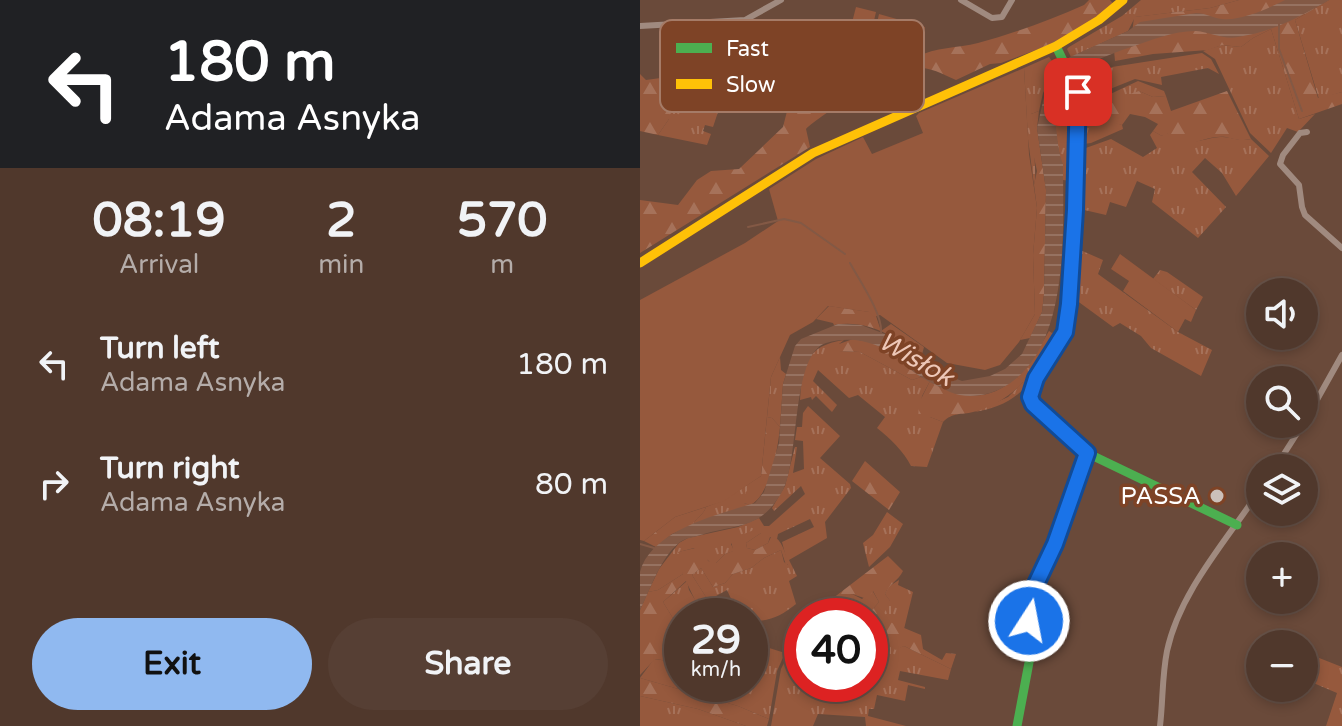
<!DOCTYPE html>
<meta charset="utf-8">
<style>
:root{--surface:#50382c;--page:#563f34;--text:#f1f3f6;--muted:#b4aca9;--line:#675248;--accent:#90b9f0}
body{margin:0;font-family:"Varela Round",sans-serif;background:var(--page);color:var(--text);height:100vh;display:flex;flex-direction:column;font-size:30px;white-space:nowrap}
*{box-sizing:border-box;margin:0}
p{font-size:26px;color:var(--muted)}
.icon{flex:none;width:44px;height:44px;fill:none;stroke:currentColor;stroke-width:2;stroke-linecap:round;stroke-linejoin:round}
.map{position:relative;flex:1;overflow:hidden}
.side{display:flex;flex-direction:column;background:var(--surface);width:640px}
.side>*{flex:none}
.hud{background:#202124;color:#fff;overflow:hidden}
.buttons{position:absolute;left:606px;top:278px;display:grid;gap:16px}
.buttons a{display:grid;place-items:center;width:72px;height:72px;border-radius:50%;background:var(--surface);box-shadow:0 4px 12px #0003,0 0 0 2px var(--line);font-size:40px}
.speed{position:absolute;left:24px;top:598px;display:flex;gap:16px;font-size:40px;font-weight:700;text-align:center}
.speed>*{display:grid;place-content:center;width:104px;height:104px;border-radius:50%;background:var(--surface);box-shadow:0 4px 12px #0003,0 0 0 2px var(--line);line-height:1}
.speed small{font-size:20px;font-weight:400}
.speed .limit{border:12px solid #d22;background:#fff;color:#111}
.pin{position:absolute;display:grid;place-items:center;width:68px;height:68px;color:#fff;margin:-34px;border-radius:16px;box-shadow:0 4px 12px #0006}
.me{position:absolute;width:88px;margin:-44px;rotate:11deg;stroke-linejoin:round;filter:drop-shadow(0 0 6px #0008)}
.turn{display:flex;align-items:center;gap:28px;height:168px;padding:0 32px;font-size:36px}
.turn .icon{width:104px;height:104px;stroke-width:2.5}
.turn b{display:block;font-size:56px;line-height:68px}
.eta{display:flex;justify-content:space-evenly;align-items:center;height:136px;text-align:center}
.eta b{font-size:48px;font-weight:700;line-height:56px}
.button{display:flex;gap:16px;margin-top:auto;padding:16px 32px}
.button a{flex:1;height:92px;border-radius:48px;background:var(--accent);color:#111;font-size:32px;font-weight:700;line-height:92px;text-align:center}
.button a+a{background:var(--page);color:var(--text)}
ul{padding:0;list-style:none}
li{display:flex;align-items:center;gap:24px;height:120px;padding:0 32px}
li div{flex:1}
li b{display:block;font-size:30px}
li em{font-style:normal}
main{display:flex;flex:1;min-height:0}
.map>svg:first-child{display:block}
.grass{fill:url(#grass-tufts)}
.forest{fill:url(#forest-firs)}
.garden{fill:#96593d}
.water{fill:url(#water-rules)}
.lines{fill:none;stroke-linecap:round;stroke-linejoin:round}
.stream{stroke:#835945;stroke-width:2}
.street{stroke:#a08a7f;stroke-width:6}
.fast{stroke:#4caf50;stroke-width:9}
.slow{stroke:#ffc107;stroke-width:9}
.route-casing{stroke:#114b97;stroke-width:20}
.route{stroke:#1a73e8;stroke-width:14}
.poi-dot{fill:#cbc0ba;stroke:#7e4326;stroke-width:3}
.labels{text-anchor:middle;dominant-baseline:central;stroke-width:7;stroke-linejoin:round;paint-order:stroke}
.poi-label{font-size:24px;fill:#fff;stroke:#7e4326;text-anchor:end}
.water-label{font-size:26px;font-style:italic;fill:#edc7b7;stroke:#7e4326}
.key{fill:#7e4326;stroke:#a57b67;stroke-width:2}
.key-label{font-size:22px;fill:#fff}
</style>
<main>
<section class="side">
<div class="hud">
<div class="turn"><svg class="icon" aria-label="left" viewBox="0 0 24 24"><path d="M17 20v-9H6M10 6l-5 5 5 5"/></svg><div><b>180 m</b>Adama Asnyka</div></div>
</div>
<div class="eta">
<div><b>08:19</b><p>Arrival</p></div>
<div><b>2</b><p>min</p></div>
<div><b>570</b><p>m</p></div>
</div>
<ul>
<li><svg class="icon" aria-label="left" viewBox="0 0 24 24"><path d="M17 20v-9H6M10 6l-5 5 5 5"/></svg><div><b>Turn left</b><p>Adama Asnyka</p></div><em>180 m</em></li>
<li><svg class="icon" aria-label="right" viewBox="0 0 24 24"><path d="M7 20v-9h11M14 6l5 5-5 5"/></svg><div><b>Turn right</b><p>Adama Asnyka</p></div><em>80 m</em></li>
</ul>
<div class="button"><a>Exit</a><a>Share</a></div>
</section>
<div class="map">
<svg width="702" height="726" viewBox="0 0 702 726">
<defs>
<pattern id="grass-tufts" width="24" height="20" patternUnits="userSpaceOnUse" patternTransform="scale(2)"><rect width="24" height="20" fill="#96593d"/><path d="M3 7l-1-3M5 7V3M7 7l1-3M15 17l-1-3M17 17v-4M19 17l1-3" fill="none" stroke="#a6725a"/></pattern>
<pattern id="forest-firs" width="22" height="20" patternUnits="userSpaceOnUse" patternTransform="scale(2)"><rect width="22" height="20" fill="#96593d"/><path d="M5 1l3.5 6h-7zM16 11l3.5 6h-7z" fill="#a6725a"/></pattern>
<pattern id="water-rules" width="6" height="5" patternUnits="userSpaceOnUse" patternTransform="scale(2)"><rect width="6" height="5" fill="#835945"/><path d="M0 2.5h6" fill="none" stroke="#967261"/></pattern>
</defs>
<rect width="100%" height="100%" fill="#6a4a3a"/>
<path class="grass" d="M501 0H599L570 8 495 17 488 31 431 57 427 49 429 47 482 16Z
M689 0H702V92L679 99 655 20Z
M631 29 659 119 675 114 658 132 647 128 631 153 610 133 575 59 563 51 582 45 601 47 613 38Z
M562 53 571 59 579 74 568 68 521 77 522 85 495 79 445 99 446 89 472 67Z
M409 57 417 68 403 93 399 111 391 114C391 133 398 172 394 185L388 139 384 68Z
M498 81 524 91 526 96 513 97 499 91 473 122 482 125 483 129 451 143 443 144 445 106Z
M424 84 433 97 432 141 431 147 427 148 432 168V181L423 180C422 149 404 112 424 84Z
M41 97 81 103 73 127 65 125 63 131 71 134 67 145 18 135 29 119 28 110Z
M513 131 522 136 526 132C549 150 556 139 580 137 592 136 596 142 611 139L629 156 596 196 582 173 565 158 552 172 586 207 558 238 512 202 515 189 497 181 486 207 470 202 466 215 440 209 443 149 471 139 503 157 517 148 510 135Z
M438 249 463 260 458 274 538 332 572 350 561 376 511 348 501 336 480 323 473 327 436 300Z
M520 270 527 272 563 297 556 310 513 279Z
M422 328 397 371 394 368 389 371 383 382 387 385C374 401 355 409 335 412L368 397 383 382 377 377 389 365 409 331 412 333Z
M204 340 199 344V351L220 352 272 380 281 377 290 381 282 396 279 419 290 417 303 422 287 467 271 466C264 452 250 438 237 428L245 417 218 395 209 398 178 370 173 381 197 405 192 412 176 396 172 400 171 397 160 400C163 364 166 346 204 340Z
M140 357 141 370 146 374 143 384 140 427 132 418 127 417 131 377Z
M168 406 200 436 180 458 210 484 211 488 185 522 187 538 149 560 157 576 149 581 156 604C141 616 129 622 110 621V616H99L87 590 76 596 87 616H78L52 575 61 568 73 587 85 583 93 574 111 568 124 558 141 550 144 562 148 565 142 542 174 527 170 519 138 534 137 539 130 537 128 543 115 550 107 548 106 543 121 533 100 537 91 544 94 551 85 554 76 563H71L54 548 39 552 43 574 18 590 8 592 19 569 39 543 48 538 98 527 119 518 124 526H129L165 494 161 486 134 511 132 508 145 486 155 447H157L153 473 164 469 163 441 155 440 157 427H162L163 413Z
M121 476 104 503 110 505 53 525C56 517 63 516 66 507L84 500Z
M247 512 263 524 250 547 229 567 223 543 233 535Z
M259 580 258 585 273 592 264 629 245 621 236 624 250 601 245 594 248 587Z
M47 581 49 590 65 616H42V633L23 602Z
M232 590 239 602 227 616H171L212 594 222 599Z
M162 627V684H230V643L240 642 256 649 264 646 311 669 308 680 260 671 258 680 285 687V689L268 685 265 701 237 695 234 709H229L228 716 266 726H226L225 717 178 714 173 726H131L141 669Z
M110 642 145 653 137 671 129 719 98 706 0 678 14 659 42 663V684H110Z
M664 652 702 667V726H686L697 693 664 679Z
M0 696 58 709 106 726H0Z"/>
<path class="forest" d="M449 0H470L475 6 417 42 361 63 350 64 316 80C300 73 286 65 268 68 250 71 180 115 166 129L170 147 0 253V200L38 205 57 180 71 171 99 169 143 127 159 64 206 74 209 57 213 54 277 57C295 47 318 48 338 43 375 33 410 20 444 5Z
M599 0H689L655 20 678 98 702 92V104L659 119 631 29 613 38 601 47 582 45 568 50 513 54 475 61 474 50 491 43 494 17 570 8Z
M0 74 6 80 28 77 85 92 81 103 41 97 39 106 29 110V119L18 135 0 131Z
M499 91 513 97 526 96 531 111 587 91 611 139C600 141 597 140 586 137 574 135 553 142 542 148L527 133 522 136 513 131 518 124 505 117 490 114 482 125 473 123 470 105 481 97Z
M399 111 397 128 406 190 404 294 402 312 390 338 380 340 395 314 393 255 397 208 394 185 397 171 390 139 391 114Z
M189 306 230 312 236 316 241 331 251 324 284 347 281 358C257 337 228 319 194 325L193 323 176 319Z
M213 339 235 343 247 349 281 377 272 380 220 352 199 351V344Z
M392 367 397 371 387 385 383 382C371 396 351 408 333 412 321 415 313 412 303 422L290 417 287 420H278L279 403 290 381C323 399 347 403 377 377L383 381Z
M127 417 132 418 140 427C138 448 130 496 110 505L104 503 102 498 107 496 105 493 121 476Z
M225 461 260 492 249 510 212 481Z
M66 507C63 516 56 517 53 525L32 534 16 547 4 541 35 517Z
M119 528 121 533 106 543 107 548 115 550 128 543 132 535C143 541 144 551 149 564L146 565 141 550 124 558 111 568 93 574 85 583 73 587 61 568 52 575 78 616 62 615 46 581 23 602 42 633V663L15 659 0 675V610L8 592 18 590 43 574 37 563 38 552 64 546 68 561 76 563 85 554 93 551 91 539Z
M248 556 263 571C258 581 249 584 245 594L251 602 237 624 245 620 281 635 283 649 302 660 306 653 316 654 311 669 264 646 256 650 240 642 230 643V616H227L239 602 233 591 227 599 212 594 190 611 180 613 179 610 188 602Z
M0 678 98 706 129 719 127 726H106L58 709 0 696Z"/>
<path class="garden" d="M216 7 236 12 229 43 208 38Z
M239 14 285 27 277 55 232 45Z
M384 68 389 154 397 208 393 255 395 314 379 342 360 365 345 370 307 363 240 315 234 317 229 312 188 306 173 322 150 335 131 377 121 476 84 501 35 517 4 541 0 540V300L105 243 138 221 129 189 176 159 223 137 232 154 283 133 276 116 279 113Z
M480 254 556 310 551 322 545 319 538 332 483 291 489 281 471 269Z"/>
<path class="water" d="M645 0H689C660 17 632 32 598 37 584 40 570 32 556 31 532 31 513 40 491 47 448 62 410 75 416 128 418 141 418 152 423 164 423 230 431 352 362 388 347 396 326 399 310 392 299 387 287 381 278 375 271 371 266 364 259 359 238 342 213 335 186 343 151 354 160 458 143 490 120 532 96 523 57 536 51 538 46 538 40 542 20 558 11 588 0 610 0 598 0 583 0 572 11 530 79 514 115 503L124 492 139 443 143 384 155 346 161 339 198 324 221 325 253 337 301 373 322 381 350 376 365 369 382 354 402 312 404 294 406 190 397 128 407 84 417 68 430 57 488 31 500 22 556 13C566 13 573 18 582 19 602 21 629 8 645 0Z"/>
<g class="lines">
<path class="stream" d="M639 24V49L662 111
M108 227 144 219 161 223 205 254
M210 263C219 280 243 314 241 333
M0 544 14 548"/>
<path class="street" d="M321 0 352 18 362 17 372 0
M0 26 105 20 141 0
M667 132 660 133 643 155 640 164 659 185 662 207 665 215 702 248
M664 423 702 355
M635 468 663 424
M520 726C523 701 522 676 527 651 540 591 587 540 620 490"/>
<path class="fast" d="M416 46 438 92 439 104 429 304 425 332 396 378 390 397 393 404 447 453 597 525
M377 726 391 652 387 603 415 544 447 453"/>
<path class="slow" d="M0 263 173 153 416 46 459 20 483 0"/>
</g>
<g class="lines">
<g class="route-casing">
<path id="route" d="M389 621 387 603 415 544 447 453 393 404 390 397 396 378 425 332 429 304 435 210 438 92"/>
</g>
<use href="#route" class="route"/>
</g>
<circle class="poi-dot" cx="577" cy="496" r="8"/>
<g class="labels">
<g class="poi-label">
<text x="561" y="496">PASSA</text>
</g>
<g class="water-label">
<text transform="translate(276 359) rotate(30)">Wisłok</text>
</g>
</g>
<rect x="20" y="20" width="264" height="92" rx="12" class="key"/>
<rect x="36" y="43" width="36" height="10" fill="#4caf50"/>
<rect x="36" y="79" width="36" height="10" fill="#ffc107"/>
<g class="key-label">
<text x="86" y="56">Fast</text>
<text x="86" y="92">Slow</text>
</g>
</svg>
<div class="buttons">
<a><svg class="icon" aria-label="sound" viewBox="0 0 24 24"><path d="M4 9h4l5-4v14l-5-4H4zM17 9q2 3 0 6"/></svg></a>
<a><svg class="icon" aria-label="search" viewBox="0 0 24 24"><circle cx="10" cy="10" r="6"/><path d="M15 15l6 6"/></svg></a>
<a><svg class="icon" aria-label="layers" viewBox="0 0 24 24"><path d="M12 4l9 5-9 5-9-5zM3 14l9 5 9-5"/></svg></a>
<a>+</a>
<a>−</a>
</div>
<div class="speed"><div>29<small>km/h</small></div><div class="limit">40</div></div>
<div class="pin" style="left:438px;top:92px;background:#d93025"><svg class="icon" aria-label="arrive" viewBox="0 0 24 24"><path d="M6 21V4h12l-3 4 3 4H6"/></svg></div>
<svg class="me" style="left:389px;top:621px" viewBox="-20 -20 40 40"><circle r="17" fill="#1a73e8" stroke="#fff" stroke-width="3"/><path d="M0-11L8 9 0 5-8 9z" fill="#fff"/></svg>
</div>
</main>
